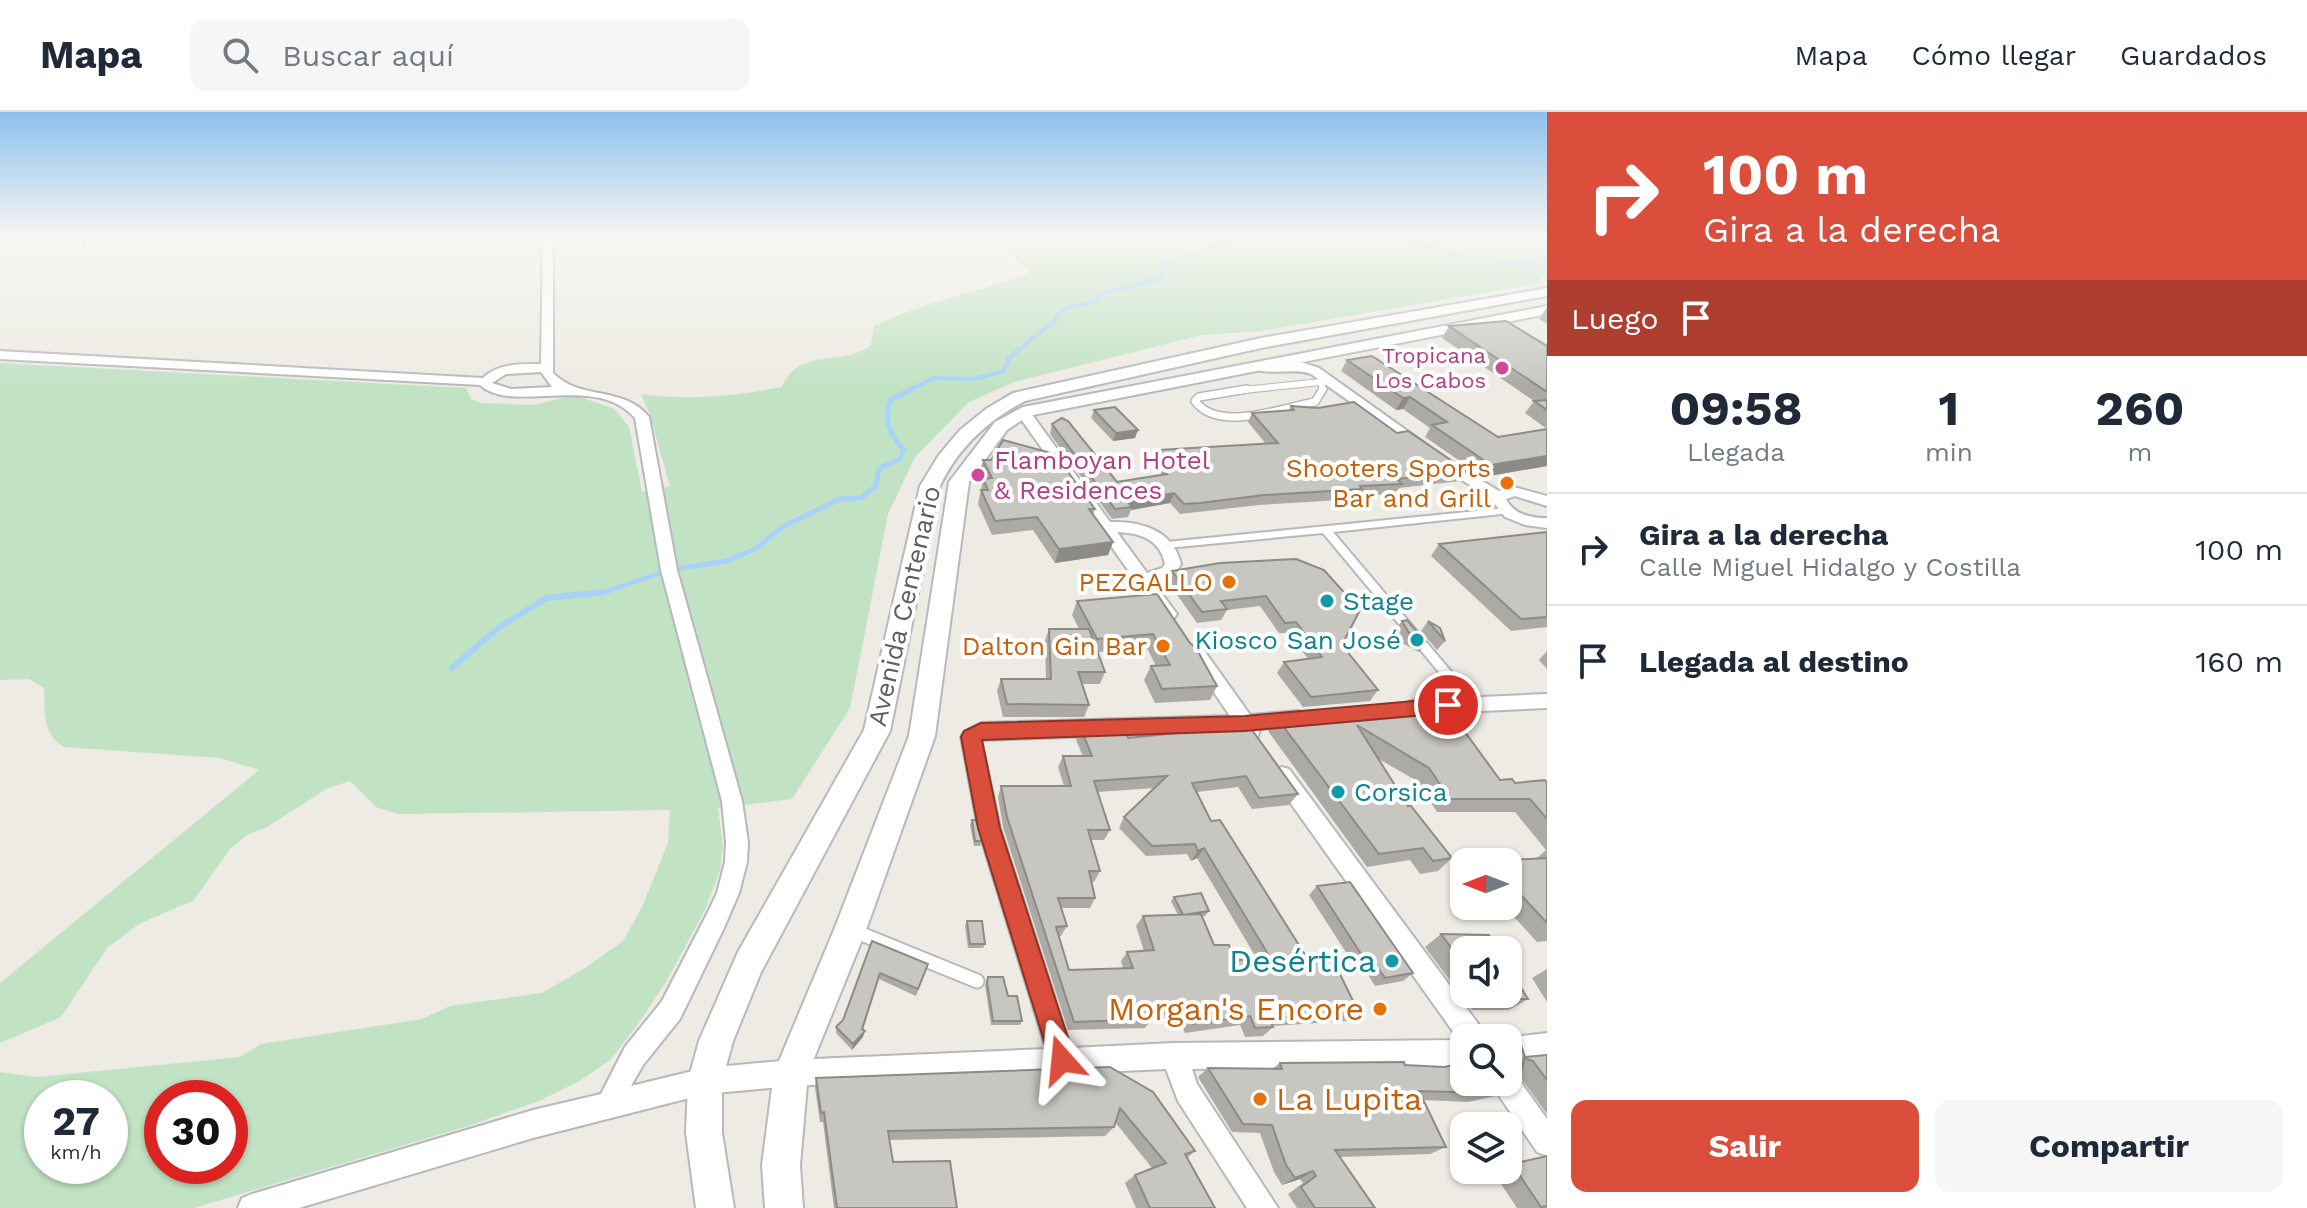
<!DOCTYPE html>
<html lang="es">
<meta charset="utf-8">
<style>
:root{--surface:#fff;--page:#f6f6f7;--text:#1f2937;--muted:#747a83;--line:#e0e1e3;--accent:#da4e3b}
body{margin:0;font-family:"Work Sans",sans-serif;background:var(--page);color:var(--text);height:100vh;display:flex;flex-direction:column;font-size:30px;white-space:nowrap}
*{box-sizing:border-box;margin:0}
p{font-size:26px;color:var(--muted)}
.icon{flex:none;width:44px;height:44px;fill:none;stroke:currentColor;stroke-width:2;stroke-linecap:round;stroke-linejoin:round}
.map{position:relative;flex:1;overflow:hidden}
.drawer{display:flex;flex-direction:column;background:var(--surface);width:760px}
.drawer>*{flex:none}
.guide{background:#da4e3b;color:#fff;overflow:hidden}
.needle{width:52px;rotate:270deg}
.tools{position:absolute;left:1450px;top:736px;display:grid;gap:16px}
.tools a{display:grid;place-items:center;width:72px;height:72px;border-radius:16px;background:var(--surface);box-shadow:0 2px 6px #0004;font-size:40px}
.speed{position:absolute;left:24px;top:968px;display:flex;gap:16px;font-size:40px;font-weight:700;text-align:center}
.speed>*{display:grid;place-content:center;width:104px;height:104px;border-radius:50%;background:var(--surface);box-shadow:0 2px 6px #0004;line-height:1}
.speed small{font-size:20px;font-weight:400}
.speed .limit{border:12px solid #d22;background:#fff;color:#111}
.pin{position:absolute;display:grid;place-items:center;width:68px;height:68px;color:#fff;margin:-34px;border:4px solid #fff;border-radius:50%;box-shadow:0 2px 8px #0007}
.me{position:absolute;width:88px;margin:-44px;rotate:342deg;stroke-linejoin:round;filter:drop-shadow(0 0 6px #0008)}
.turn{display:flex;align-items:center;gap:28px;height:168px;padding:0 24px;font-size:36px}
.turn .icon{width:104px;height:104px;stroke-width:2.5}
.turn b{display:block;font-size:56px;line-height:68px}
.then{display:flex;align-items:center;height:76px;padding:0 24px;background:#0003;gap:16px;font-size:30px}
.eta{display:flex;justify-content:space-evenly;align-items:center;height:136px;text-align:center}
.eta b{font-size:48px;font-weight:700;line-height:56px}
.button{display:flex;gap:16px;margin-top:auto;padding:16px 24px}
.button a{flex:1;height:92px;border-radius:16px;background:var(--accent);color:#fff;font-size:32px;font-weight:700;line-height:92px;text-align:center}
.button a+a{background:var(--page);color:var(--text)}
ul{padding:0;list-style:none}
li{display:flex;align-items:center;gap:24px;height:112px;padding:0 24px;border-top:2px solid var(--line)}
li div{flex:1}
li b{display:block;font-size:30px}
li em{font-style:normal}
header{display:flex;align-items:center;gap:48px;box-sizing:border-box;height:112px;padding:0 40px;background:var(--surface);border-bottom:2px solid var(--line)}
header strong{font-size:38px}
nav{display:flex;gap:44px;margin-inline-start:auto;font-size:28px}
.search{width:560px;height:72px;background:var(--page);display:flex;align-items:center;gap:20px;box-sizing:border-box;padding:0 28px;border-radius:16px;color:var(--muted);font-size:30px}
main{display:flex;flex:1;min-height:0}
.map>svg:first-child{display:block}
.green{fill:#c1e2c3;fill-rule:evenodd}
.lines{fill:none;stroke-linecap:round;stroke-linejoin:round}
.stream-far2{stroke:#a8d2f8;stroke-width:4}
.stream-far1{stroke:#a8d2f8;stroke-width:5}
.stream{stroke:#a8d2f8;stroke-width:6}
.service-far2-casing{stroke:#b5b8bc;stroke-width:8}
.service-far1-casing{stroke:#b5b8bc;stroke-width:10}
.service-casing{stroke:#b5b8bc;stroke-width:17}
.pedestrian-casing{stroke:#b5b8bc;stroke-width:4}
.minor-casing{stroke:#b5b8bc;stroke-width:4}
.secondary-casing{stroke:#b6b9be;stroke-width:4}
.path{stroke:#9ac0a6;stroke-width:2;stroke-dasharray:5 2;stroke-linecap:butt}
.service-far2{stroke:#fff;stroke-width:6}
.service-far1{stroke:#fff;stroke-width:7}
.service{stroke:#fff;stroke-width:13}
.pedestrian{fill:#fff;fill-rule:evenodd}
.minor{fill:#fff;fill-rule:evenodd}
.secondary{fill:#fff;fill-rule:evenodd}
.wall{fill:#acaaa5;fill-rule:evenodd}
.shaded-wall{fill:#8c8b86}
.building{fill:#c8c6c0;stroke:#8c8b86;stroke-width:2;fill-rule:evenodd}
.route{fill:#da4e3b;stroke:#8e3326;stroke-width:2}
.hotel-dot{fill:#d1479c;stroke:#fff;stroke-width:3}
.food-dot{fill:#e8710a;stroke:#fff;stroke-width:3}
.culture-dot{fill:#0f9aa8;stroke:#fff;stroke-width:3}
.labels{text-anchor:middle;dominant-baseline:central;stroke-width:8;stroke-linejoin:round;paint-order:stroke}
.far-hotel-label{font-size:22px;fill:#b23c85;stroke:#fff;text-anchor:end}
.hotel-label{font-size:26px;fill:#b23c85;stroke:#fff;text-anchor:start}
.food-label{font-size:26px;fill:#c56008;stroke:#fff;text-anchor:end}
.culture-label{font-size:26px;fill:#0d838f;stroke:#fff;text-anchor:start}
.street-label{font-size:26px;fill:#5b5e62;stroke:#fff}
.near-culture-label{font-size:32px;fill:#0d838f;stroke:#fff;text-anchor:end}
.near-food-label{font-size:32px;fill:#c56008;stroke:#fff;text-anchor:end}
</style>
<header>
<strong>Mapa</strong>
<div class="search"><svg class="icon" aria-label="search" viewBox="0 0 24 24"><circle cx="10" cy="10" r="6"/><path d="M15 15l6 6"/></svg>Buscar aquí</div>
<nav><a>Mapa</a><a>Cómo llegar</a><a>Guardados</a></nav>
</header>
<main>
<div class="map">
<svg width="1547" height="1096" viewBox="0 0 1547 1096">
<rect width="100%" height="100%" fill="#edebe3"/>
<path class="green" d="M1029 123H1547V162L1543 163 1540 171 1262 219 1201 223 1014 270 969 290 915 345 888 402 850 596 792 687 718 696 723 734 720 758 705 798 666 870 638 912 610 948 581 968 539 989 468 1014 194 1096H0V960L37 965 240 945 261 932 422 907 450 894 542 881 585 856 623 829 642 795 668 731 670 698 398 702 376 695 350 669 328 676 267 715 247 723 230 737 194 788 139 812 107 836 61 905 0 931V871L259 658 220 646 64 635C42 622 45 600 44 576L29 567 0 568V251L466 276 471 287 481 291 534 293 574 283 615 297 629 315 642 380 670 374 649 300 641 282C690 289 734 284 782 275 800 234 841 256 871 233L874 214C926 189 978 180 1031 161L998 131ZM42 986H110V1054H42ZM162 986H230V1054H162Z"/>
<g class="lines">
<path class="stream-far2" d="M1389 123 1466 147 1547 155
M908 279 934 266 974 267 1004 259 1009 246 1054 209 1058 202 1069 195 1094 190 1099 182 1161 167 1167 152 1245 123"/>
<path class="stream-far1" d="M599 482 669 458 726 449 757 436 782 415 840 387 861 386 876 374 879 356 899 348 904 338C889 322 884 309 890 288L912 277"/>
<path class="stream" d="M452 556 497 517 546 486 605 480"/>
<g class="service-far2-casing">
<path id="service-far2" d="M1322 270V279
M1235 279 1330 269"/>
</g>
<g class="service-far1-casing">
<path id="service-far1" d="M1247 277 1199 285 1195 289C1218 321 1281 296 1315 290L1323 277"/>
</g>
<g class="service-casing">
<path id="service" d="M854 819 977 869"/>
</g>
<g class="pedestrian-casing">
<path id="pedestrian" d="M1507 396 1511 397V401L1333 420 1476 589 1478 592 1476 595H1468L1323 421 1167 436 1162 433 1167 430Z"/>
</g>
<g class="minor-casing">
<path id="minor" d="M543 123H553V261C580 289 623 273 649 305L677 458 742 689 748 730 747 750 739 781 723 818 680 907 643 953 631 974 705 956 791 948 1046 937 978 716 961 625 964 620 981 611 1230 604 1188 542 1197 536 1203 537 1250 603 1298 599 1305 601 1308 606 1305 611 1260 617 1258 624C1249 627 1245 626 1240 619L981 628 1000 716 1071 936 1174 931 1459 928 1275 669 1272 663 1275 657 1282 655 1289 657 1482 917 1486 926H1464V954L1192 957 1197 972 1278 1096H1247L1178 989 1166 957 791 974 705 982 533 1026 299 1096H238L242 1086 252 1082 533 998 601 982 625 935 662 889 707 802 717 781 725 750 726 730 722 689 661 458 635 306C595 260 512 303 480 273L0 247V239L483 266C498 251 521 252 541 252ZM541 260 552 275 511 277 492 271 506 262Z
M1301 250 1319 256 1427 333 1425 336H1415L1311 262C1293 255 1267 265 1252 255L1258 251Z
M1023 296 1028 297 1110 410C1141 409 1173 418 1181 452L1174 464 1154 471 1177 502 1174 506H1162L1016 300ZM1117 420C1140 421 1160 427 1165 452L1162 456 1147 461Z
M1444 346 1499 379 1514 375 1547 384V394L1515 384 1506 387C1514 403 1531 406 1547 406V416L1525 413 1505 405 1491 387 1439 353 1437 350Z
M1547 582V596L1415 602 1408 600 1406 595 1408 590 1415 588Z
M1547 921V947L1508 951 1506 926Z
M1508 958 1514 961 1547 1007V1044L1537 1040 1496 979 1492 970H1508Z"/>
</g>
<g class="secondary-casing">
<path id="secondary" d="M1547 176V184L1261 236 1025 289C987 309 958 336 940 374L890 619 761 860 733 929 722 969V1021L734 1096H696L686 1021 688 969 699 929 738 840 864 618 920 374 939 343 960 318 986 297 1013 281 1261 226Z
M1547 194V202L1028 304 1007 318 969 370 935 624 866 818 808 961 800 1053 803 1096H765L762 1053 774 961 834 818 909 624 949 370 995 310 1023 295Z"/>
</g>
<path class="path" d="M61 123 89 129
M75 137 112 123"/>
<use href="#service-far2" class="service-far2"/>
<use href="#service-far1" class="service-far1"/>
<use href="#service" class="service"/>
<use href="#pedestrian" class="pedestrian"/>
<use href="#minor" class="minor"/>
<use href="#secondary" class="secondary"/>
</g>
<path class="wall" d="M1547 195V212L1539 207Z
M1449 214 1547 234V317L1525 301 1534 289 1442 226Z
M1347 248 1498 325 1547 317V354L1483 365 1425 325 1430 316 1403 297 1396 298 1341 259Z
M1291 294 1397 321 1467 359 1460 369 1399 376 1395 382 1358 384 1356 387 1259 393 1180 402 1170 391 1131 398 1128 405 1112 407 1050 322 1052 312 1117 370 1160 363 1162 359 1153 352 1154 349 1153 348 1157 338 1266 332 1248 310 1252 301 1289 298Z
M1094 298 1135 326 1113 329 1091 306Z
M983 348 1095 397 1093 403 1113 430 1108 443 1055 451 1033 418 992 423 978 392 983 368 980 362Z
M1547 420V515L1511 519 1431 444 1439 432Z
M1220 451 1342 533 1378 578 1370 589 1303 595 1277 561 1284 550 1308 547 1289 521H1279L1260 494 1227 498 1221 508 1197 511 1168 470 1172 459Z
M1157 482 1217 574 1210 588 1155 591 1144 568 1151 554H1156L1147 536 1098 540 1105 560 1100 572H1082L1089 593 1084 605H1003L997 579 1001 567H1046L1045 529 1049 517H1079L1072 503 1077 489Z
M1402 509 1426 531 1419 540 1402 531 1394 519Z
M1428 509 1445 529 1437 538 1421 519Z
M1547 539V557L1539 548Z
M1396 594 1500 668 1515 671H1547V829L1537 830 1504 794H1508V750H1489L1536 747 1546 738 1515 700H1437L1417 669 1377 646 1408 694 1452 746 1438 759 1420 762 1410 748 1367 755 1268 619 1277 606Z
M1185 614 1298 682 1289 693 1252 697 1238 675 1197 680 1211 709 1309 849 1359 901 1347 909 1272 914 1273 915 1263 924 1245 925 1240 913 1185 921 1179 906 1152 907 1145 916 1068 918 1003 715 998 685 1001 674H1064L1058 655 1063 644H1083L1076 628 1081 617 1128 626 1181 621ZM1155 676 1124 705 1119 716 1146 744 1187 742 1191 749 1197 746 1257 847 1235 848 1214 833 1202 804H1205L1209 799 1174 785 1171 789 1178 803 1143 804 1136 814 1144 839 1127 840 1121 849 1123 856 1069 858 1058 824H1061L1067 814 1061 796H1090L1095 786 1091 770H1094L1100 759 1091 728H1104L1110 718 1097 680Z
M972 708 982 729 980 734H974L970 713Z
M1317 774 1413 861 1403 869 1375 874 1365 858 1358 859 1309 783Z
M967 809 985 832 983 836H968L965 814Z
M1441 822 1464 838V882H1508L1528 887 1509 898H1472L1425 835Z
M872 829 928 852 916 884 879 867 863 918V925L852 938 836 921V915L843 908Z
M1547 857V890L1532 866Z
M988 865 1008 884 1022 909 1020 913H991L985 873Z
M1508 934 1525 945 1547 943V1002L1517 961 1509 965 1513 976 1496 984 1468 990 1423 988 1446 1035 1430 1042 1340 1045 1375 1096H1297L1288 1082 1303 1071 1300 1067 1282 1073 1274 1060 1260 1021 1232 1020 1198 965 1208 956 1272 957 1280 951 1405 953 1508 970Z
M1110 955 1195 1039 1187 1046 1215 1096H1136L1125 1071 1135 1063 1152 1056 1115 1010 1114 1015 1105 1024 889 1028 893 1050 957 1096H834L823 1010H820L815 976 816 966Z
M1547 1044V1096H1517L1493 1060 1497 1058H1508V1053L1512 1052Z"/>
<path class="shaded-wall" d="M1410 285 1403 297 1396 298 1403 286Z
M1138 318 1135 326 1113 329 1116 321Z
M1547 344V354L1483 365 1491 353Z
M1174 381 1170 391 1131 398 1132 395 1127 389Z
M1113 430 1108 443 1055 451 1059 437Z
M1204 736 1197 746 1191 749 1198 739Z
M865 919 863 925 852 938 853 932Z
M1313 1059 1300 1067 1282 1073 1295 1066Z"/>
<path class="building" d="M1506 209 1547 234V280L1449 214Z
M1372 244 1498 325 1547 317V344L1491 353 1432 313 1447 310 1410 285 1403 286 1347 248Z
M1547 288V298L1534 289Z
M1354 290 1397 321 1408 319 1467 359 1397 367 1402 372 1360 374 1362 377 1264 383 1200 391 1184 392 1174 381 1127 389 1132 395 1115 397 1052 312 1062 306 1068 309 1117 370 1167 362 1162 357 1173 356 1157 342 1160 341 1157 338 1278 331 1252 301 1294 298 1291 294 1318 296Z
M1115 295 1138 318 1116 321 1094 298Z
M1003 328 1055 342 1095 397H1089L1113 430 1059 437 1037 405 995 409 981 378H988L983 367 992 366 983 348H991Z
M1547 420V505L1521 507 1439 432Z
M1296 447 1324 458 1360 498 1342 533 1378 578 1311 585 1284 550 1322 545 1296 510 1285 511 1266 484 1221 489 1227 497 1202 500 1172 459 1220 451Z
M1157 482 1190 531 1196 536 1217 574 1162 577 1151 554 1170 553 1153 522 1097 527 1077 489Z
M1407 508 1426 531 1409 521 1402 509Z
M1428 509 1440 516 1445 529Z
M1049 517H1089L1105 560H1078L1089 593 1007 592 1001 567H1051Z
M1396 594H1446L1500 668 1512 667 1515 671 1545 668 1547 671V707L1530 687H1450L1429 656 1357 613 1408 694H1411L1452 746 1433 749 1423 736 1379 742 1277 606Z
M1247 611 1298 682 1259 686 1246 664 1192 671 1211 709 1220 708 1309 849 1333 848 1359 901 1269 906 1273 915 1255 916 1250 904 1193 912 1187 897 1150 899 1152 907 1074 910 1007 705 1001 674H1071L1063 644H1092L1081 617 1123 615 1128 626 1188 620 1185 614ZM1167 664 1124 705 1152 734 1195 732 1198 739 1204 736 1271 847 1235 848 1229 833H1214L1201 802 1143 804 1154 838 1127 840 1133 856 1069 858 1056 815 1067 814 1058 786H1095L1089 759H1100L1088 718H1110L1094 669Z
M972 708H976L982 729H975Z
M1547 746V811L1508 769V750L1490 749Z
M1350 770 1413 861 1385 866 1374 850 1367 851 1317 774Z
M1201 781 1209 799 1183 803 1174 785Z
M967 809H982L985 832H970Z
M1441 822 1489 823 1498 838H1464V853Z
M872 829 928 852 918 877 880 861 862 917 865 919 853 932 836 915 843 908Z
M1508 855 1528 887H1489L1486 882H1508Z
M988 865H1003L1008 884H1017L1022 909H993L987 870Z
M1521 933 1525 945 1547 943V968L1533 949 1524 946 1522 958 1508 959V943L1513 942 1508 934Z
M1404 950 1405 953 1444 955 1464 951V970H1508V962L1513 976 1485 981 1419 979 1446 1035 1335 1038 1375 1096H1315L1301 1075 1316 1064 1313 1059 1295 1066 1286 1053 1272 1013 1243 1012 1208 956 1282 957 1280 951Z
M1110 955 1153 980 1195 1039 1185 1042 1215 1096H1150L1135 1063 1166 1051 1120 996 1114 1015 888 1019 893 1050 950 1049 957 1096H837L824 1000 821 1001 816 966Z
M1547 1044V1094L1541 1095 1512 1052Z"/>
<linearGradient id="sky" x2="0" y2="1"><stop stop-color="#8ec0ee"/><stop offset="0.45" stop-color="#f7f6f2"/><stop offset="1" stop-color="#f7f6f2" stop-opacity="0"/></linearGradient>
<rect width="1547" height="276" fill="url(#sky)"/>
<path class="route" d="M1448 586 1455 588 1458 593 1455 599 1448 601 1245 619 982 628 1000 716 1075 948 1071 958 1062 961 1053 958 978 716 961 625 964 619 981 611 1245 604Z"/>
<g class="hotel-dot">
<circle cx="1502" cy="256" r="8"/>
<circle cx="978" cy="363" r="8"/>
</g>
<g class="food-dot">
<circle cx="1507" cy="371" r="8"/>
<circle cx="1229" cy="470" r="8"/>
<circle cx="1163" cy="534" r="8"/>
<circle cx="1380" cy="897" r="8"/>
<circle cx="1260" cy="987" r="8"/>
</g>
<g class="culture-dot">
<circle cx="1327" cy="489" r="8"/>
<circle cx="1417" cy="528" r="8"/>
<circle cx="1338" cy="680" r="8"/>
<circle cx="1392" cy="849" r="8"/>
</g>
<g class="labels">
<g class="far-hotel-label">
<text x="1486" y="243">Tropicana<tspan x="1486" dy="25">Los Cabos</tspan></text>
</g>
<g class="hotel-label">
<text x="994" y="348">Flamboyan Hotel<tspan x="994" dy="30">&amp; Residences</tspan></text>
</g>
<g class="food-label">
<text x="1491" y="356">Shooters Sports<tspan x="1491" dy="30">Bar and Grill</tspan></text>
<text x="1213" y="470">PEZGALLO</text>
<text x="1147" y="534">Dalton Gin Bar</text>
</g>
<g class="culture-label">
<text x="1343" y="489">Stage</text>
<text x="1401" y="528" text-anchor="end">Kiosco San José</text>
<text x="1354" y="680">Corsica</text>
</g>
<g class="street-label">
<text transform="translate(904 494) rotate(-77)">Avenida Centenario</text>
</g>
<g class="near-culture-label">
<text x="1376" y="849">Desértica</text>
</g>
<g class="near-food-label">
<text x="1364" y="897">Morgan's Encore</text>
<text x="1276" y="987" text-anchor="start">La Lupita</text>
</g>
</g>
</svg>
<div class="tools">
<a><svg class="needle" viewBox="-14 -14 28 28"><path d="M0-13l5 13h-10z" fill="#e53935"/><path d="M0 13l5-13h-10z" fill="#747a83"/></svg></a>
<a><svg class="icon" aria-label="sound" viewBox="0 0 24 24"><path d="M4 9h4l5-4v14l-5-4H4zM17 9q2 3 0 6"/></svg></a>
<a><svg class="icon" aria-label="search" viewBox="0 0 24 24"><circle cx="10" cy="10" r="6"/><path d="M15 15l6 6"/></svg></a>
<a><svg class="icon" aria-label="layers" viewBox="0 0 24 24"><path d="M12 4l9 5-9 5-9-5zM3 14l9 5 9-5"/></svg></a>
</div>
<div class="speed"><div>27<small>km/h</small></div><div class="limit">30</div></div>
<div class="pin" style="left:1448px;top:593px;background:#d93025"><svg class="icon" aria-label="arrive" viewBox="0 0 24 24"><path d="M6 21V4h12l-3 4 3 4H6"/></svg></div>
<svg class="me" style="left:1062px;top:948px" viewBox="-20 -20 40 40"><path d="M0-17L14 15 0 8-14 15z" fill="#da4e3b" stroke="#fff" stroke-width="4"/></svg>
</div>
<section class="drawer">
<div class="guide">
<div class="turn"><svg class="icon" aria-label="right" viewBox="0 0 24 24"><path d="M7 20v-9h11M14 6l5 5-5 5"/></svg><div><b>100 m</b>Gira a la derecha</div></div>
<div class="then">Luego<svg class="icon" aria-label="arrive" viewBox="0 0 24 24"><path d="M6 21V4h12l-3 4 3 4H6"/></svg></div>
</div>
<div class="eta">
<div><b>09:58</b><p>Llegada</p></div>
<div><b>1</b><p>min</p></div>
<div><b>260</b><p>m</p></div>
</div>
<ul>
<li><svg class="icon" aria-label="right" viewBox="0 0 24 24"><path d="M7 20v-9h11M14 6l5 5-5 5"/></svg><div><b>Gira a la derecha</b><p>Calle Miguel Hidalgo y Costilla</p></div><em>100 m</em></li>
<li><svg class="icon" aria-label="arrive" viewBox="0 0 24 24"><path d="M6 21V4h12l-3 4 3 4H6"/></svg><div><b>Llegada al destino</b></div><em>160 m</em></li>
</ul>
<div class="button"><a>Salir</a><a>Compartir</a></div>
</section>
</main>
